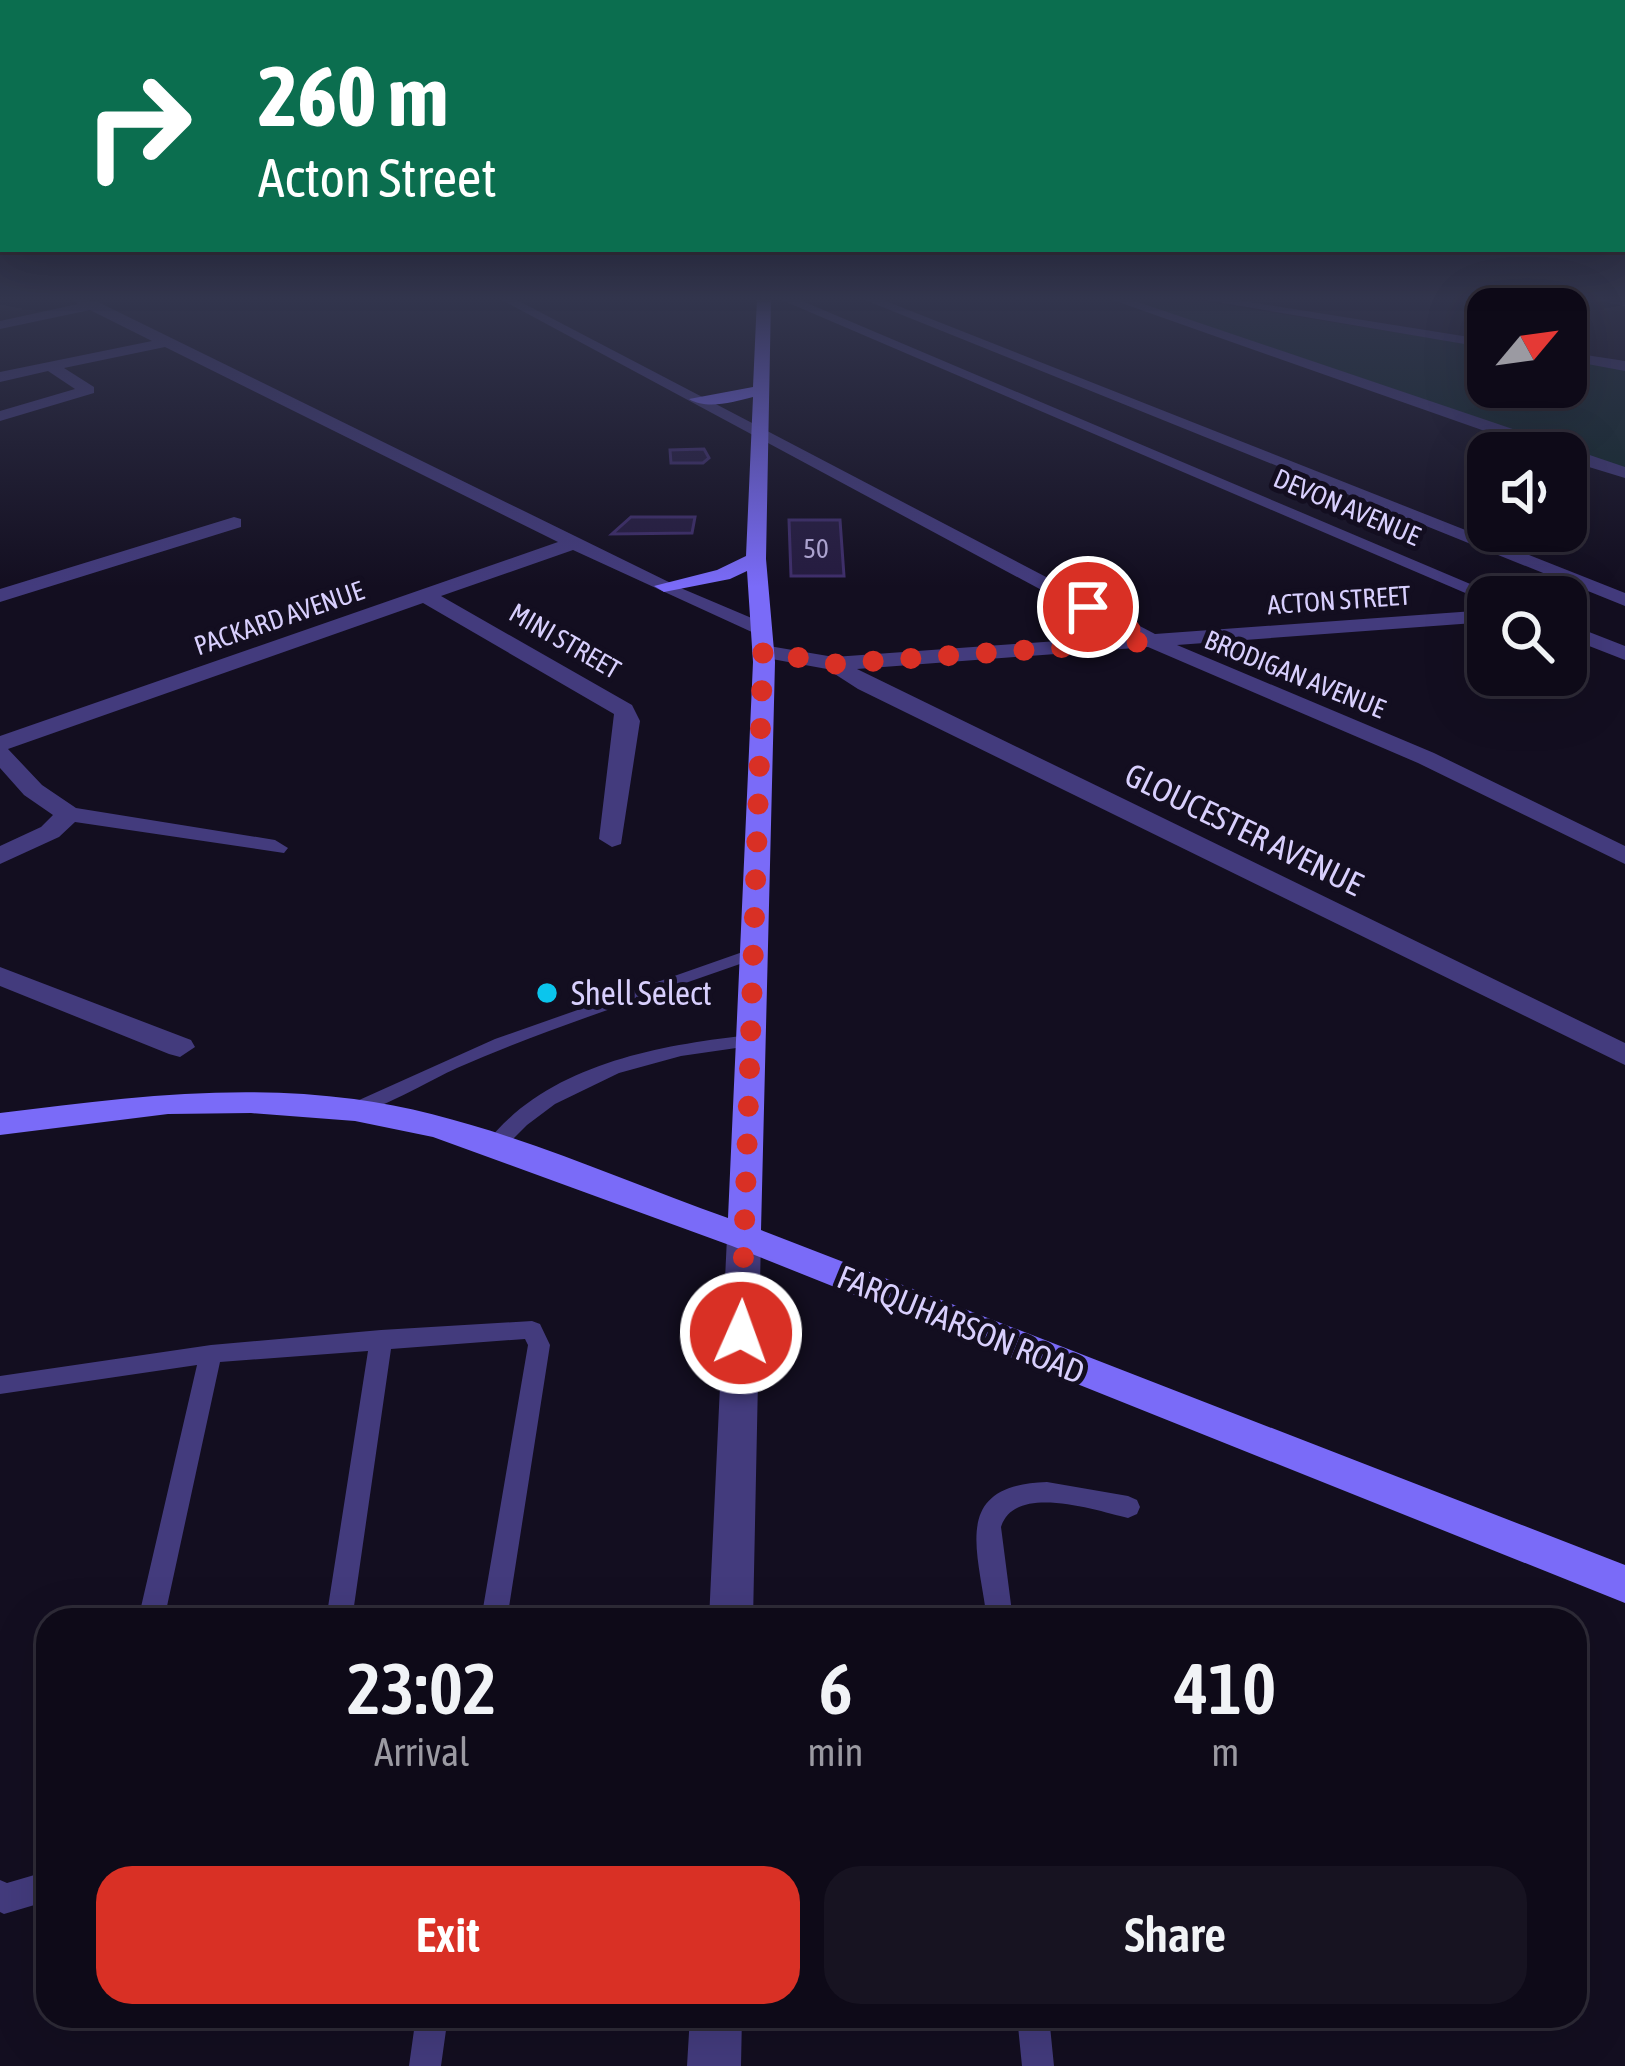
<!DOCTYPE html>
<style>
:root{--surface:#0e0a18;--page:#171321;--text:#f1f3f6;--muted:#9b9aa2;--line:#2e2b37;--accent:#d93025}
body{margin:0;font-family:"Asap Condensed",sans-serif;background:var(--page);color:var(--text);height:100vh;display:flex;flex-direction:column;font-size:45px;white-space:nowrap}
*{box-sizing:border-box;margin:0}
p{font-size:39px;color:var(--muted)}
.icon{flex:none;width:66px;height:66px;fill:none;stroke:currentColor;stroke-width:2;stroke-linecap:round;stroke-linejoin:round}
.map{position:relative;flex:1;overflow:hidden}
.side{position:absolute;left:36px;top:1608px;width:1551px;height:420px;display:flex;flex-direction:column;background:var(--surface);border-radius:36px;box-shadow:0 12px 48px #0002,0 0 0 3px var(--line)}
.side>*{flex:none}
.banner{position:absolute;left:0px;top:0px;width:1626px;height:252px;box-shadow:0 12px 48px #0002,0 0 0 3px var(--line);background:#0b6e4f;color:#fff;overflow:hidden}
.needle{width:78px;rotate:61deg}
.buttons{position:absolute;left:1467px;top:288px;display:grid;gap:24px}
.buttons a{display:grid;place-items:center;width:120px;height:120px;border-radius:24px;background:var(--surface);box-shadow:0 12px 48px #0002,0 0 0 3px var(--line);font-size:60px}
.pin{position:absolute;display:grid;place-items:center;width:102px;height:102px;color:#fff;margin:-51px;border:6px solid #fff;border-radius:50%;box-shadow:0 3px 12px #0007}
.me{position:absolute;width:132px;margin:-66px;rotate:2deg;stroke-linejoin:round;filter:drop-shadow(0 0 9px #0008)}
.turn{display:flex;align-items:center;gap:42px;height:252px;padding:0 60px;font-size:54px}
.turn .icon{width:156px;height:156px;stroke-width:2.5}
.turn b{display:block;font-size:84px;line-height:102px}
.eta{display:flex;justify-content:space-evenly;align-items:center;height:204px;text-align:center}
.eta b{font-size:72px;font-weight:600;line-height:84px}
.cta{display:flex;gap:24px;margin-top:auto;padding:24px 60px}
.cta a{flex:1;height:138px;border-radius:36px;background:var(--accent);color:#fff;font-size:48px;font-weight:600;line-height:138px;text-align:center}
.cta a+a{background:var(--page);color:var(--text)}
.map>svg:first-child{display:block}
.green{fill:#11292a}
.building{fill:#251b40;stroke:#3f2e6b;stroke-width:3}
.lines{fill:none;stroke-linecap:round;stroke-linejoin:round}
.lane{fill:#433b7d;fill-rule:evenodd}
.street{fill:#433b7d;fill-rule:evenodd}
.secondary{fill:#7a6bf8;fill-rule:evenodd}
.route{stroke:#d93025;stroke-width:21;stroke-dasharray:0 37.8}
.poi-dot{fill:#0bc5ed;stroke:#130e20;stroke-width:4.5}
.labels{text-anchor:middle;dominant-baseline:central;stroke-width:10;stroke-linejoin:round;paint-order:stroke}
.far-street-label{font-size:27px;fill:#d8cffd;stroke:#130e20}
.number-label{font-size:27px;fill:#aba2ce}
.street-label{font-size:33px;fill:#d8cffd;stroke:#130e20}
.poi-label{font-size:33px;fill:#d8cffd;stroke:#130e20;text-anchor:start}
</style>
<div class="map">
<svg width="1625" height="2066" viewBox="0 0 1625 2066">
<rect width="100%" height="100%" fill="#130e20"/>
<path class="green" d="M1125 298H1181L1488 347V387H1566V360L1625 369V468Z"/>
<path class="building" d="M704 449 709 458 703 463H671L670 450Z
M631 517H695L692 533 612 534Z
M789 520H840L844 576H791Z"/>
<g class="lines">
<path class="lane" d="M754 948 760 949 762 953 760 957C659 993 556 1025 457 1068 434 1078 368 1117 348 1115L345 1110 348 1105 495 1039Z
M751 1035 760 1041 757 1045 681 1056 619 1073 555 1104 527 1125 502 1150H488L485 1145C545 1065 658 1045 751 1035Z
M532 1321 540 1324 550 1345 507 1620H481L528 1345 525 1339 391 1349 352 1620H326L368 1351 220 1362 164 1620H138L197 1365 0 1394V1376L211 1345 381 1330Z
M1047 1482 1128 1496 1137 1500 1140 1507 1137 1514 1128 1518C1095 1510 1014 1483 1001 1527L1013 1620H987C979 1552 949 1485 1047 1482Z
M48 1871V1901L4 1914 0 1912V1880L7 1883Z
M416 2016H448L441 2066H409Z
M1017 2016H1049L1054 2066H1022Z"/>
<path class="street" d="M71 298 98 302 683 589 768 625V633H754L573 550 441 596 632 705 640 721 621 844 612 847 599 839 614 714 423 603 8 749 42 785 76 808 275 840 288 848 284 853 75 822 59 837 0 864V846L41 827 53 815 24 795 0 768V736L558 542 165 347 64 368 94 387V393L0 421V411L75 389 48 371 0 382V372L152 341 90 310 0 329V321L78 304Z
M498 298H513L1155 634 1488 610V622L1177 645 1434 753 1625 846V864L1418 763 1148 647 857 669 1625 1043V1065L858 689 827 669 755 656 752 651 763 645 834 657 1127 636Z
M777 298H795L1501 597 1484 601Z
M860 298H878L1625 593V606Z
M1107 298H1126L1625 467V478L1566 460V453H1547Z
M1194 298H1224L1488 340V348Z
M1586 298H1625V306Z
M1566 352 1625 361V371L1566 360Z
M234 517 241 519V527L0 602V589Z
M1566 623 1625 646V660L1566 637Z
M0 967 191 1040 195 1047 180 1057 169 1054 0 986Z
M744 1224 756 1228 761 1237 753 1620H709L727 1237 732 1228Z
M690 2016H742L741 2066H687Z"/>
<path class="secondary" d="M757 298H771L766 559 775 662 761 1230 1625 1565V1603L732 1246 433 1137 355 1121 251 1113 168 1114 0 1135V1113C119 1098 235 1083 354 1099 482 1116 607 1175 728 1218L753 662 747 571 730 579 664 592 654 586 717 570 746 556 753 397C733 402 707 410 689 399L753 387Z"/>
</g>
<linearGradient id="sky" x2="0" y2="1"><stop stop-color="#0a0812"/><stop offset="0.51" stop-color="#33364e"/><stop offset="1" stop-color="#33364e" stop-opacity="0"/></linearGradient>
<rect width="1625" height="587" fill="url(#sky)"/>
<g class="lines">
<path class="route" d="M741 1333 763 651 834 664 1151 641 1088 607"/>
</g>
<circle class="poi-dot" cx="547" cy="993" r="12"/>
<g class="labels">
<g class="far-street-label">
<text transform="translate(1347 507) rotate(23)">DEVON AVENUE</text>
<text transform="translate(1339 600) rotate(-4)">ACTON STREET</text>
<text transform="translate(279 618) rotate(-19)">PACKARD AVENUE</text>
<text transform="translate(565 641) rotate(30)">MINI STREET</text>
<text transform="translate(1295 674) rotate(22)">BRODIGAN AVENUE</text>
</g>
<g class="number-label">
<text x="816" y="548">50</text>
</g>
<g class="street-label">
<text transform="translate(1244 829) rotate(26)">GLOUCESTER AVENUE</text>
<text transform="translate(961 1324) rotate(22)">FARQUHARSON ROAD</text>
</g>
<g class="poi-label">
<text x="571" y="993">Shell Select</text>
</g>
</g>
</svg>
<div class="buttons">
<a><svg class="needle" viewBox="-14 -14 28 28"><path d="M0-13l5 13h-10z" fill="#e53935"/><path d="M0 13l5-13h-10z" fill="#9b9aa2"/></svg></a>
<a><svg class="icon" aria-label="sound" viewBox="0 0 24 24"><path d="M4 9h4l5-4v14l-5-4H4zM17 9q2 3 0 6"/></svg></a>
<a><svg class="icon" aria-label="search" viewBox="0 0 24 24"><circle cx="10" cy="10" r="6"/><path d="M15 15l6 6"/></svg></a>
</div>
<div class="pin" style="left:1088px;top:607px;background:#d93025"><svg class="icon" aria-label="arrive" viewBox="0 0 24 24"><path d="M6 21V4h12l-3 4 3 4H6"/></svg></div>
<svg class="me" style="left:741px;top:1333px" viewBox="-20 -20 40 40"><circle r="17" fill="#d93025" stroke="#fff" stroke-width="3"/><path d="M0-11L8 9 0 5-8 9z" fill="#fff"/></svg>
<div class="banner">
<div class="turn"><svg class="icon" aria-label="right" viewBox="0 0 24 24"><path d="M7 20v-9h11M14 6l5 5-5 5"/></svg><div><b>260 m</b>Acton Street</div></div>
</div>
<section class="side">
<div class="eta">
<div><b>23:02</b><p>Arrival</p></div>
<div><b>6</b><p>min</p></div>
<div><b>410</b><p>m</p></div>
</div>
<div class="cta"><a>Exit</a><a>Share</a></div>
</section>
</div>
